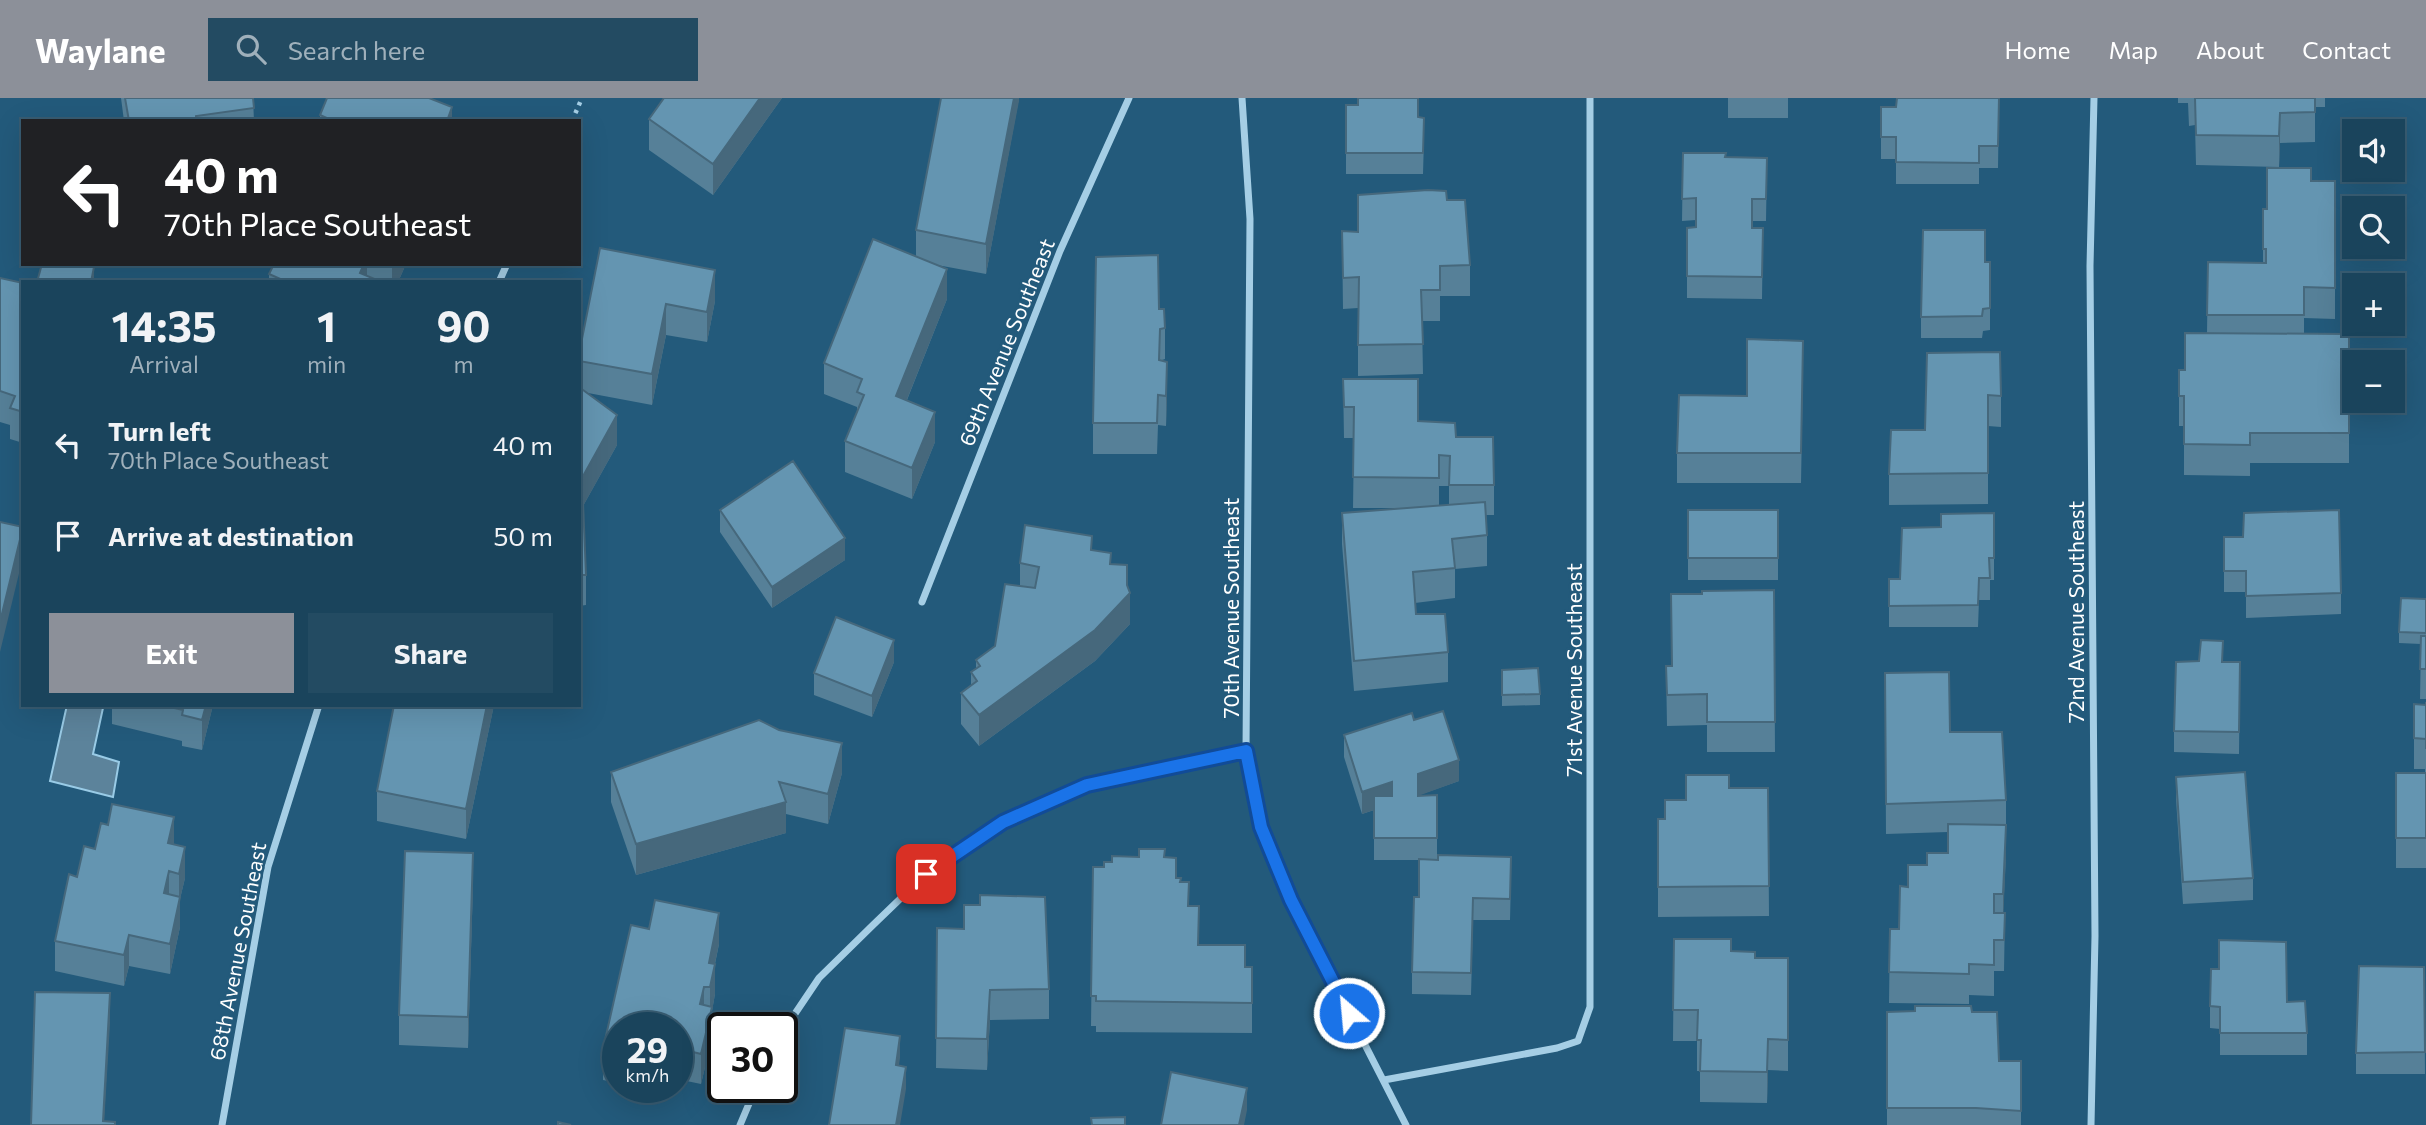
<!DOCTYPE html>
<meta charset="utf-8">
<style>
:root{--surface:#1a445c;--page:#234b62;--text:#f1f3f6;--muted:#9fb0bb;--line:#385c72;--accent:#8c9099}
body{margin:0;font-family:Commissioner,sans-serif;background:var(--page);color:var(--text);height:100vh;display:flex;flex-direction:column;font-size:26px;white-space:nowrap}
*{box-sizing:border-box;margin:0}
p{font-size:23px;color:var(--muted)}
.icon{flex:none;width:38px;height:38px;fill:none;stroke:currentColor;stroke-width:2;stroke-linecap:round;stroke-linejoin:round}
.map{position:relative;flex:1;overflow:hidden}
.drawer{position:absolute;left:21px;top:182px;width:560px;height:427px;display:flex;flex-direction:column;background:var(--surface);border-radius:0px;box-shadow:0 7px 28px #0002,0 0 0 2px var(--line)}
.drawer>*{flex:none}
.hud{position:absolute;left:21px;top:21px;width:560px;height:147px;border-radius:0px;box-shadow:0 7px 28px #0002,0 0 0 2px var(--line);background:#202124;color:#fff;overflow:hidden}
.buttons{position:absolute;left:2342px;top:21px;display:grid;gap:14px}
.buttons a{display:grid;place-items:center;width:63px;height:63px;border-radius:0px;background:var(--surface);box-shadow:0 7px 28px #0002,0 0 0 2px var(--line);font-size:35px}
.speed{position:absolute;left:602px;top:914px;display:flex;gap:14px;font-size:35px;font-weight:700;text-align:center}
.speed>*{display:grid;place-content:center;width:91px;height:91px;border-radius:50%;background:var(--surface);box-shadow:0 7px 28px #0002,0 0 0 2px var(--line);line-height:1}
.speed small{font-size:18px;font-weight:400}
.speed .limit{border:4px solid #111;border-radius:10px;background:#fff;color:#111}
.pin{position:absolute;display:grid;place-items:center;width:60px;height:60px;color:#fff;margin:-30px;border-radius:14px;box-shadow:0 4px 10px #0006}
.me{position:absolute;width:77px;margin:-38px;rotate:333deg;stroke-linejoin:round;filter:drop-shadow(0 0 5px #0008)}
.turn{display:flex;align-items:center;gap:24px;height:147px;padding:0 28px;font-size:32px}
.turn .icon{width:91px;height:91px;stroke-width:2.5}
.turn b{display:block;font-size:49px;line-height:60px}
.eta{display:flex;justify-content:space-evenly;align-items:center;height:119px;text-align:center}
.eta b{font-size:42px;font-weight:700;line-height:49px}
.cta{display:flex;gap:14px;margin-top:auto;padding:14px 28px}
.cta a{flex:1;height:80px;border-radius:0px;background:var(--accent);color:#fff;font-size:28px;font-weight:700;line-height:80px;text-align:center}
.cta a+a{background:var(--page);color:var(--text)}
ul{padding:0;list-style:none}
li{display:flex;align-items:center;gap:21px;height:91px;padding:0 28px}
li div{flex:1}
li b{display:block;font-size:26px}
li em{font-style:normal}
header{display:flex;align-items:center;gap:42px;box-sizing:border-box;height:98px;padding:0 35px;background:var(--accent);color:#fff}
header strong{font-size:33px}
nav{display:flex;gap:38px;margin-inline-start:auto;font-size:24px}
.search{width:490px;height:63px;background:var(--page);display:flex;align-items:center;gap:18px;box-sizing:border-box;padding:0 24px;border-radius:0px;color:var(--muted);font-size:26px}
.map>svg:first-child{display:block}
.water{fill:#5c839b;stroke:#99cbe6;stroke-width:2}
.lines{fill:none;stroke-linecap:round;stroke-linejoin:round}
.path{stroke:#a5cee5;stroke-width:4.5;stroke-dasharray:3.5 5;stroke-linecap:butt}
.street{stroke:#a5cee5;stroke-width:7}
.wall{fill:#568098;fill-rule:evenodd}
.shaded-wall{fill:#46687c}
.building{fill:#6495b1;stroke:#46687c;stroke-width:2}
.route-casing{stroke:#114b97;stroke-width:18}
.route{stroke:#1a73e8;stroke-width:12}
.labels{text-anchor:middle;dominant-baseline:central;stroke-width:5;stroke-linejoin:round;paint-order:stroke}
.street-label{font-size:21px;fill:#fff;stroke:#235a7b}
</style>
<header>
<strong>Waylane</strong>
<div class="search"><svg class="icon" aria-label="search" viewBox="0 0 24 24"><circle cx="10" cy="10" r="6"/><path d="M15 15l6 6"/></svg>Search here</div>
<nav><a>Home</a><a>Map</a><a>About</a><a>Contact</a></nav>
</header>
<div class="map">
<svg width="2426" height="1027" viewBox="0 0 2426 1027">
<rect width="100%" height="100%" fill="#235a7b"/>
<path class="water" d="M67 607H92L103 610 93 656 119 664 113 699 50 683Z"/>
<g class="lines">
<path class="path" d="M572 23 582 0"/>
<path class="street" d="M1242 0 1250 121 1246 653 1261 729 1291 802 1406 1027
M499 184 507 166
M922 504 1060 153 1129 0
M782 935 819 880 873 827 926 776 1003 724 1087 687 1246 653
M1384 982 1557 950 1578 943 1590 909V0
M222 1027 268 769 319 607
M740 1027 756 989
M2091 1027 2095 838 2090 168 2094 0"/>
</g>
<path class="wall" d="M121 0H253L254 23H124Z
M782 0 713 97 649 52V21Z
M1019 0 986 176 937 167 947 201 907 302 935 344 912 401 845 374V343L857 315V309L824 296V265L916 158V132Z
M1728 0H1788V20H1728Z
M1999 0 1998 70H1979V86H1896V61H1881V9H1896Z
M2178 0H2325V9H2315V44L2280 45 2279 69 2196 67 2195 27 2189 28 2188 5H2178Z
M1346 7 1418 19 1424 41 1423 76H1346Z
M320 17 452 23H320Z
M1683 55 1726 59 1767 60 1766 123H1752V130H1763L1762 201 1687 200V130L1696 129V122L1682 123Z
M2311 83H2335V221L2304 220V236H2349V365H2250V378L2184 377V328H2179V272H2185L2207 235 2208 164 2263 165V111H2267Z
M1447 102 1470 167V198H1440V223H1422L1423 276 1358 278V210L1343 211 1342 133 1358 134Z
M600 150 715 203 707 244 666 237 652 307 588 295 617 347 583 408 586 477V507L579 508V256Z
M1985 164H1990V232L1983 233 1982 240H1921V219Z
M274 166H406L398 184H269V176Z
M0 180 23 185V345L10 341V327L0 324Z
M1159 211 1165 230V261L1159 263 1167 295 1166 328 1158 327 1157 356H1093V325Z
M1927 255 2001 298V329L1988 328V406L1889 407V376L1925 332Z
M1803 273 1801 385H1677V355L1747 298Z
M1343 281 1418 323 1456 339 1494 387V417H1486L1487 437V468L1455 471V500L1415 505 1416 516 1448 554V584L1354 593 1342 446V415L1406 410H1353L1354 340H1344ZM1439 388H1449V407L1439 408Z
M720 412 845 462 772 510 720 434Z
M1688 412H1778V482H1688Z
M1994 415V482H1990V502H1979L1978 529H1889V481H1900L1941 429Z
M2224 439 2341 495V516L2246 520V494H2224Z
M1092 452 1111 466 1127 487 1130 526 1095 563 979 648 961 626V595L971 587V574L976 571V562L995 548 1020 488V465Z
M1774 492 1775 654H1707V627L1667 628 1666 568H1672L1702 496Z
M2426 501V601H2420L2421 546 2399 545V534Z
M894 564 872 619 814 597V575Z
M2223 564H2240L2239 656 2174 654V633Z
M1502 572 1540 596V607L1502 608Z
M1885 575 1950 634 2006 702V757L2003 815H2005L2004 873H1994V898L1969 897V906L1889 905 1890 831H1899L1908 789 1927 767 1948 755V734L1886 736Z
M2426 604V770H2396V675H2425V671H2414V606L2426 607Z
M112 607H213L202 652 182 648V643L112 626Z
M494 607 466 741 377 723V693Z
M1344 637 1459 683 1419 697H1437V762L1511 780 1510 822H1473L1471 897 1412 896V874L1419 799V762H1374V712L1362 716 1344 659Z
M611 674 842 675 828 726 786 716V735L636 777 611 704Z
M2176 679 2253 780V802L2183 806 2176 701Z
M1729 690H1768L1769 818 1658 819V721H1665L1686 702Z
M174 746 185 780 180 801V829L170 876 129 868 124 888 55 873V843L95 751Z
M1165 759 1176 780 1181 784 1189 808 1199 847 1245 869H1252V935L1096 934V928H1091L1093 769H1104L1112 764Z
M473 786 468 950 399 947V917Z
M655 802 719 815V846L715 866V896L712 913V940L701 986 677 981V929H618V985L603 982V951L631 827 649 831Z
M937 830 1049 891V921L990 922 987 972 936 970Z
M1674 841 1755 860H1788V973L1768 972 1767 1005 1700 1004V973H1697V943H1673Z
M2424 869 2425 976H2356V955Z
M2287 904 2307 935V957H2220V931L2210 930V908Z
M1887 914H1972L1999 963H2021V1027H1887Z
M636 989H650V992Z"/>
<path class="shaded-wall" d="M760 0H782L713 97V66Z
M1014 0H1019V3L986 176V146Z
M452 9V23H447Z
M2280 15V45L2279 69V38Z
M364 166H367V184L360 175Z
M392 166H406L398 184H392Z
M94 169V184H91Z
M947 171V201L896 329V298Z
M715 172V203L707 244V214Z
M666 206V237L652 307V276Z
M1167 264V295L1166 328V298Z
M935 314V344L912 401V370Z
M617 317V347L582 410V380Z
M23 429V459L0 554V524Z
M845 440V462L772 510V489Z
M1130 495V526L1095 563 979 648V617Z
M894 542V564L872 619V598Z
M206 607H213L202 652V622Z
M487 607H494L466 741V711Z
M842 645V675L828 726V696Z
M1459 662V683L1418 698V676Z
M1392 684V706L1362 716V694Z
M786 704V735L636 777V746Z
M174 719V750L168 745Z
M2006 727V757L2003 826V796Z
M185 749V780L180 801V829L170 876V846L179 804V776Z
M473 755V786L468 950V919Z
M169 773V804L164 795Z
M719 815V846L710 889 709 865Z
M129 837V868L124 888V857Z
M715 866V896L712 913V940L701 986V956L710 916V889Z
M704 889V919L700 906Z
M990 892V922L987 972V941Z
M110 895V926L104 1027H103Z
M900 938V960L896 989V967Z
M1768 941V972L1767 1005V974Z
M906 969V991L900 1027H896Z
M1247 990V1012L1244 1027H1239Z"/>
<path class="building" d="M125 0H253L254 10 196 18V23H129Z
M327 0H429L452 9 447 23H326L327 20 320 17Z
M664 0H760L713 66 649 21Z
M941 0H1014L986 146 916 132Z
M1358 0H1418V19L1424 20 1423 55H1346V7H1358Z
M1897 0H1999L1998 48H1979V65L1896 64V39H1881V9H1896Z
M2195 0H2315V14L2280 15 2279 38 2196 37Z
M1683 55H1726L1725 59 1767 60 1766 101H1752V130H1763L1762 179 1687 178V130L1696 129V100L1682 101Z
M2267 70H2311V83H2335V190L2304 189V217H2207L2208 164 2266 165V151H2263V111H2267Z
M1428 92 1446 93 1447 102H1465L1470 167 1440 168V192H1421L1423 246 1358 247 1359 179 1343 180 1342 133 1358 134V97Z
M1923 132H1985V164H1990V210L1983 211 1982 218 1921 219Z
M873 141 947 171 896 298 935 314 912 370 845 343 864 297 857 294 862 281 824 265Z
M600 150 715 172 707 214 666 206 652 276 579 263V256Z
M1158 157 1159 211H1164L1165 230 1160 231 1159 262 1167 264 1166 298 1158 297 1157 325H1093L1096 159Z
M42 166H86L94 169 91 184H37Z
M274 166H364L360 175 377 182 376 184H287L269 176Z
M0 180 23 185V314L10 310 15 298 0 293Z
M2185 235 2349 236V335H2250V347L2184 346V298H2179V272H2185Z
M1747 241 1803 243 1801 355H1677L1679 297 1747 298Z
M2000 254 2001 298 1988 297V375L1889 376 1891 332H1925L1927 255Z
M1343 281H1418V323L1455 325 1456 339H1493L1494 387H1449L1450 358 1439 357V380L1353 379 1354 309H1344Z
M579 289 617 317 582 380 586 477H579Z
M793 363 845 440 772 489 720 412Z
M1485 404 1487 437 1452 441 1455 470 1413 474 1416 516H1445L1448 554 1354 563 1342 415Z
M1688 412H1778V460H1688Z
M2339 412 2341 495 2246 498V473H2224V439H2243L2244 415Z
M1994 415V460H1989L1990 480H1979L1978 507 1889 508V481H1900L1902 430 1941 429V416Z
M0 424 23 429 0 524Z
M1025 427 1092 438 1091 452 1111 455 1110 466 1127 467V487L1130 495 1095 532 979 617 961 595 977 583 971 574 980 568 976 562 995 548 1005 486 1035 490 1039 469 1020 465Z
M1774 492 1775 624H1707V596L1667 597 1666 568H1672L1671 496H1702V493Z
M2401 500 2426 501V535L2399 534Z
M836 519 894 542 872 598 814 575Z
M2421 538H2426V571H2420Z
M2201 542 2223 543 2222 564H2240L2239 634 2174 633 2176 564 2199 563Z
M1538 570 1540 596 1502 597V572Z
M1949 574 1950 634H2002L2006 702 1886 706 1885 575Z
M2426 604V651V641L2414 640V606L2426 607Z
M161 607H206L202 622 182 617 183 612Z
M394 607H487L466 711 377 693Z
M1443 613 1459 662 1418 676V698L1437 697V740H1374V698H1392V684L1362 694 1344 637 1412 615 1414 622Z
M759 622 779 632 842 645 828 696 779 684 786 704 636 746 611 674Z
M2245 674 2253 780 2183 784 2176 679Z
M2396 675H2426V740H2396Z
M1686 677H1729V690H1768L1769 788 1658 789V721H1665V702H1686Z
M112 706 174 719 168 745 185 749 179 776 169 773 164 795 180 799 170 846 129 837 124 857 55 843 69 776 77 779 84 748 95 751 101 725 108 727Z
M1948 726 2006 727 2003 796H1994V815H2005L2004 842H1994V867L1969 866V876L1889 874 1890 831H1899L1900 788 1908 789V767H1927V755H1948Z
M1139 751H1165L1164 759 1176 760V780H1181L1180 784H1189L1188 808H1199L1198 847H1245V869H1252V905L1096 903V898H1091L1093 769H1104V764H1112V758L1139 759Z
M405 753 473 755 468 919 399 917Z
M1438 757 1511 759 1510 801 1473 800 1471 875 1412 874 1414 799H1419V761L1438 762Z
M980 797 1045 799 1049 891 990 892 987 941 936 940 937 830 964 831V807H980Z
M655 802 719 815 709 865 715 866 710 889H704L700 906 712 909 701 956 677 950V929H618V954L603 951 631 827 649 831Z
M1674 841H1731V853L1755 854V860H1788V942L1768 941 1767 974 1700 973 1701 942H1697L1698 912H1673Z
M2219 842 2286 844 2287 904 2305 903 2307 935H2220V909L2210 908 2211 871H2219Z
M2359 868 2424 869 2425 954 2356 955Z
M35 894 110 895 103 1023 115 1024V1027H31Z
M1915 908H1971L1972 914H1997L1999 963H2021V1013L1976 1010H1887V914L1915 913Z
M845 930 900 938 896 967 906 969 896 1027H829Z
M1171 974 1247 990 1239 1027H1161Z
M1125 1019V1027H1092L1091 1020Z
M558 1024 571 1027H558Z"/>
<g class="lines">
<g class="route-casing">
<path id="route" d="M926 776 1003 724 1087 687 1246 653 1261 729 1291 802 1349 915"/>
</g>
<use href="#route" class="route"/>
</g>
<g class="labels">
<g class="street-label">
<text transform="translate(1006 244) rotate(-68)">69th Avenue Southeast</text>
<text transform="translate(1230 510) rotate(-90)">70th Avenue Southeast</text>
<text transform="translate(2075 514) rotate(-90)">72nd Avenue Southeast</text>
<text transform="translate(1573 572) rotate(-90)">71st Avenue Southeast</text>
<text transform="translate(237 853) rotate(-79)">68th Avenue Southeast</text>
</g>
</g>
</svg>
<div class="buttons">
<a><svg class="icon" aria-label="sound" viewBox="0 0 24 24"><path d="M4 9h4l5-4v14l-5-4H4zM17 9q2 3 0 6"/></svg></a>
<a><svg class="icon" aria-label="search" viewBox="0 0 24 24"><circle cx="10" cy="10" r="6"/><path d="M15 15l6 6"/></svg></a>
<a>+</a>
<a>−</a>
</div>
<div class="speed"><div>29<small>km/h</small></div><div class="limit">30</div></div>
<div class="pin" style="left:926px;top:776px;background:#d93025"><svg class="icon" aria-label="arrive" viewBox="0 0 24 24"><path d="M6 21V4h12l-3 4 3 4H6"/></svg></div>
<svg class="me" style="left:1349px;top:915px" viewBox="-20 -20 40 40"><circle r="17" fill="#1a73e8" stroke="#fff" stroke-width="3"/><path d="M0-11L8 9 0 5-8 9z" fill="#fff"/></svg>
<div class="hud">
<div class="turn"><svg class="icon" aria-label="left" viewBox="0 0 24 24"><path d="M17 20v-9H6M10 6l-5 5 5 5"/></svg><div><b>40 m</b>70th Place Southeast</div></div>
</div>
<section class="drawer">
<div class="eta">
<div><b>14:35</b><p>Arrival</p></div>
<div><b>1</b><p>min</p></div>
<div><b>90</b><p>m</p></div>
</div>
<ul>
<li><svg class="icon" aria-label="left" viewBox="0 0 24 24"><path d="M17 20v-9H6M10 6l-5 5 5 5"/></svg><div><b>Turn left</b><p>70th Place Southeast</p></div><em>40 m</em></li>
<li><svg class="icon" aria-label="arrive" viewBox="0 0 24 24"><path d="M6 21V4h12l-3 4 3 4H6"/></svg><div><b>Arrive at destination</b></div><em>50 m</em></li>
</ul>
<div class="cta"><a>Exit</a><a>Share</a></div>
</section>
</div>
